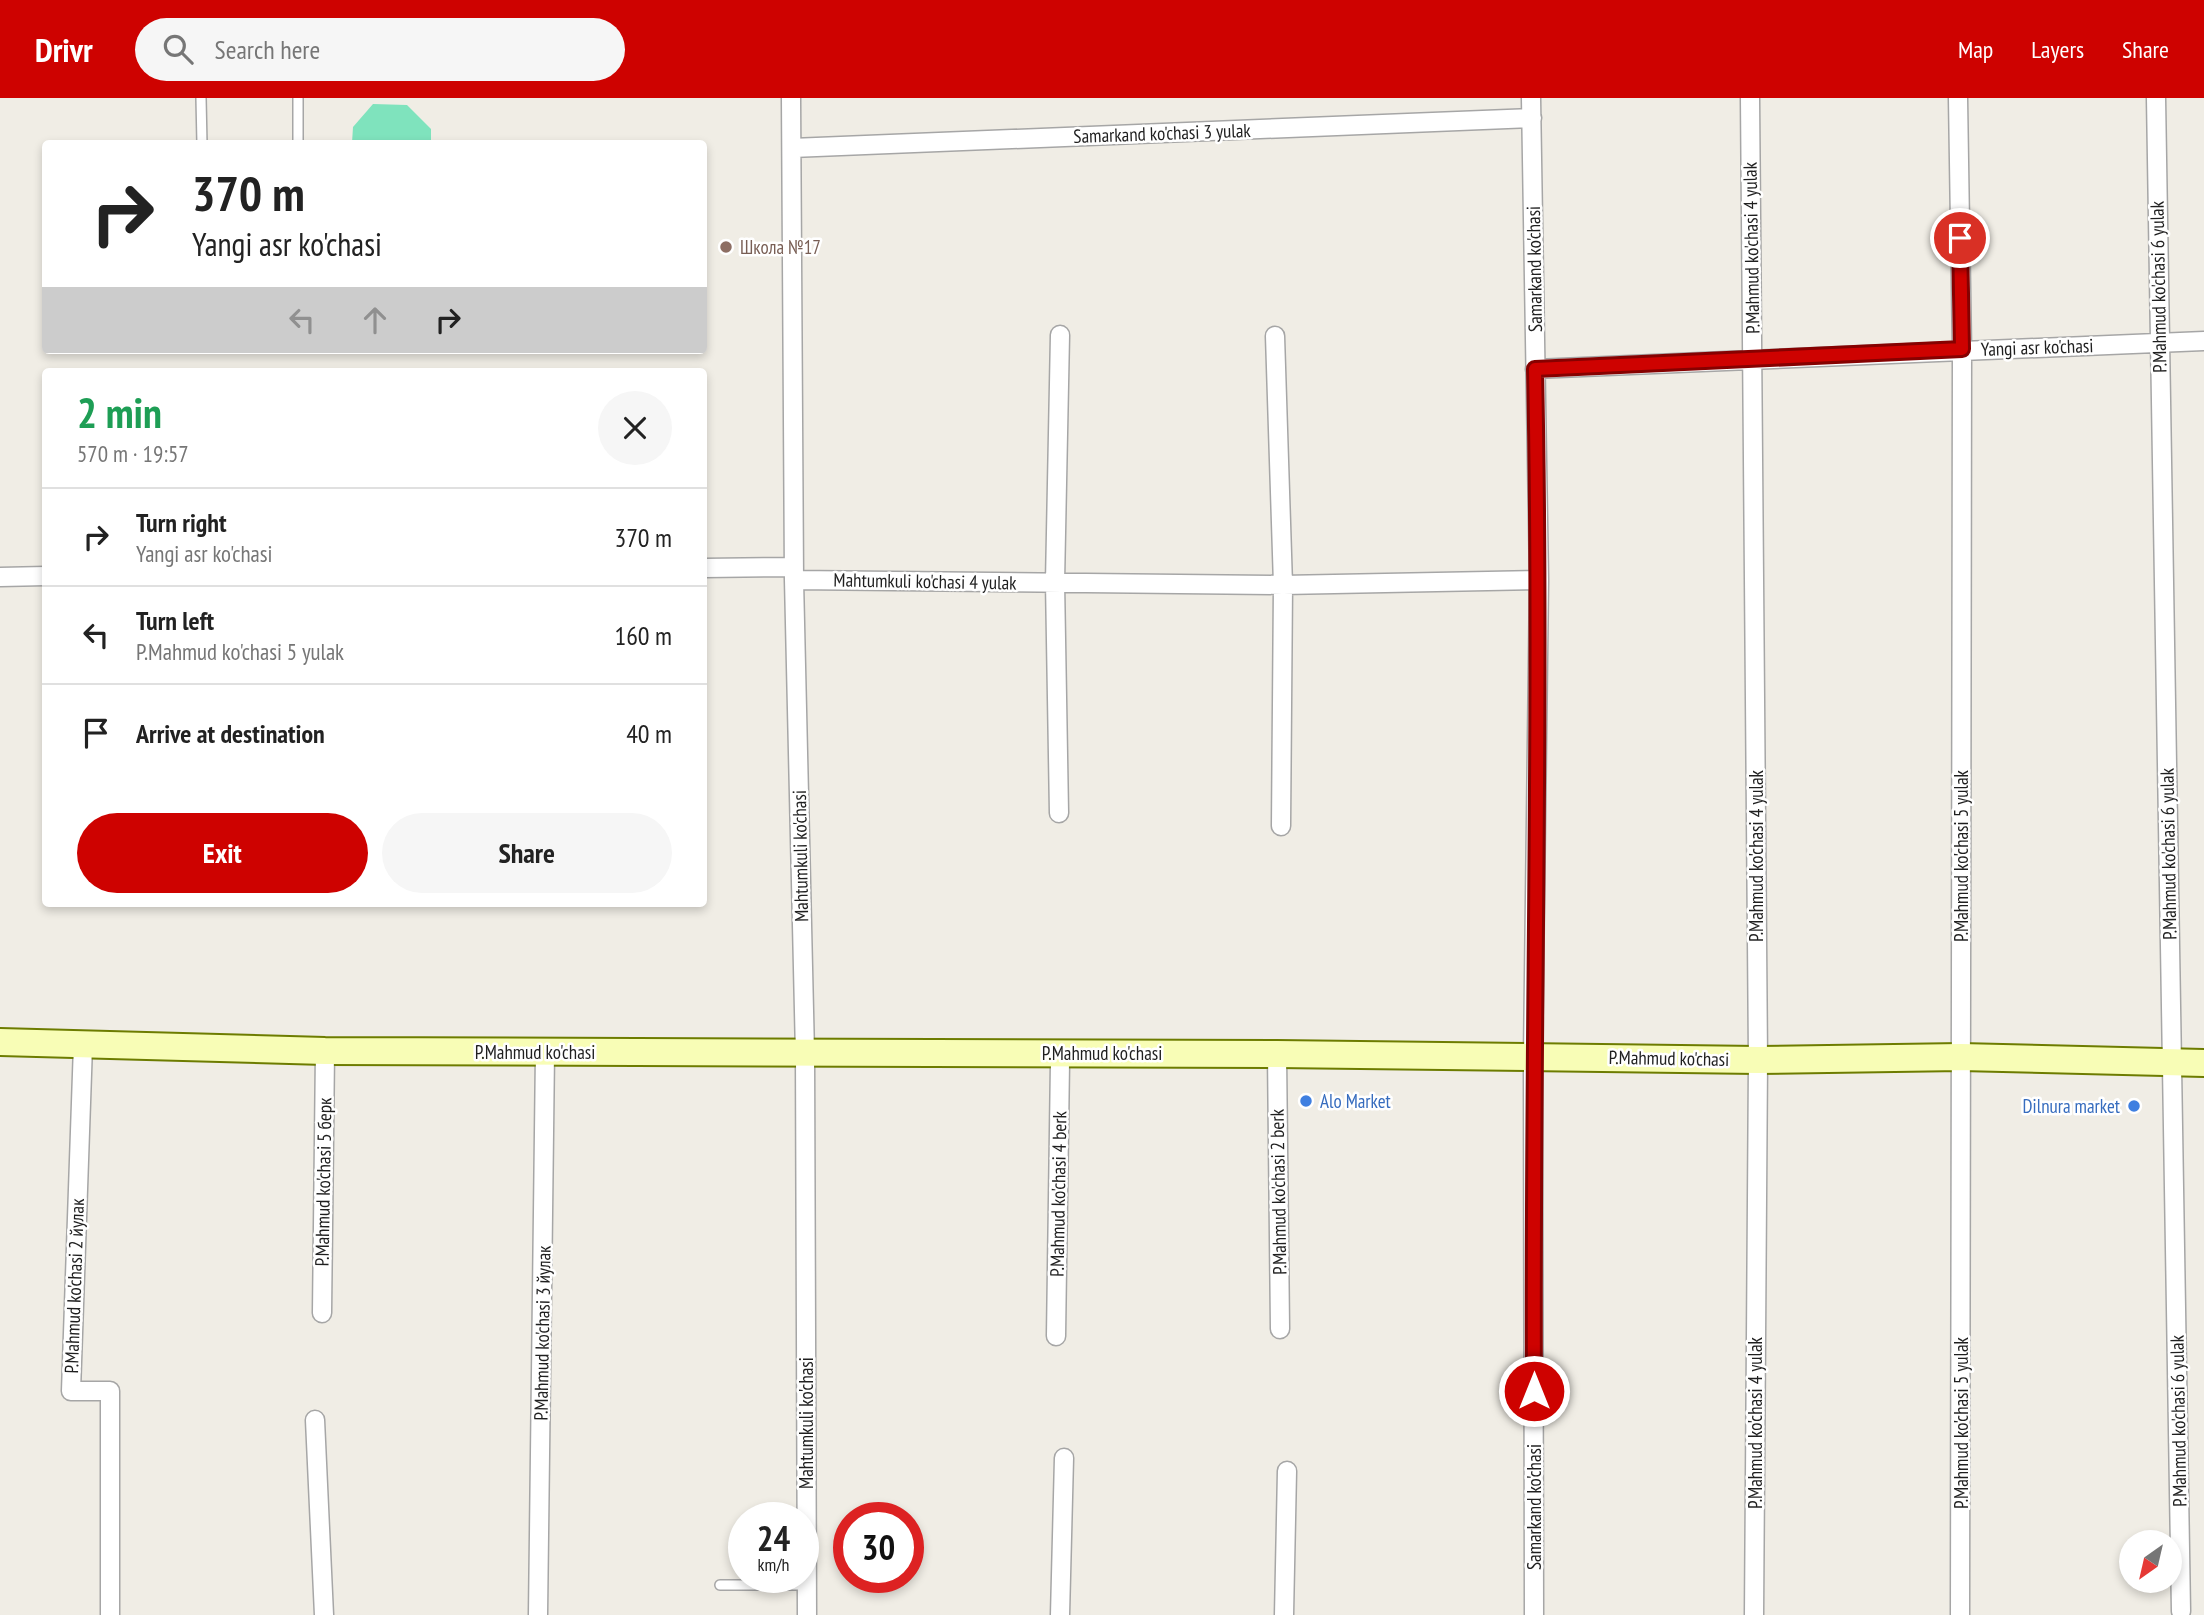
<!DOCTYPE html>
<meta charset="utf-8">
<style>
:root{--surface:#fff;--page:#f6f6f6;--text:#222;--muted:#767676;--line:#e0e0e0;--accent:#ce0200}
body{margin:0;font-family:"PT Sans Narrow",sans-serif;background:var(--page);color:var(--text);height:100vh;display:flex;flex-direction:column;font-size:26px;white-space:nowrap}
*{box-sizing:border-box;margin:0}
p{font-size:23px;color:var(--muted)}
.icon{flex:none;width:38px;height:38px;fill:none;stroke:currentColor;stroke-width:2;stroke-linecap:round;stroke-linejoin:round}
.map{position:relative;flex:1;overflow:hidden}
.sheet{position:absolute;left:42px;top:270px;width:665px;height:539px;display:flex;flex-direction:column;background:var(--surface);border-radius:7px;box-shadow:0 4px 10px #0003}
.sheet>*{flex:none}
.guide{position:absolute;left:42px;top:42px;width:665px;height:214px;border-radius:7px;box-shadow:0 4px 10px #0003;background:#fff;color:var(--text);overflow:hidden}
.needle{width:46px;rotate:214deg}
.controls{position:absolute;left:2119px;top:1432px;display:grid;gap:14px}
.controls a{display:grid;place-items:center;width:63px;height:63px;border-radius:50%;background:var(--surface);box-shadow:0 4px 10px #0003;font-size:35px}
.speed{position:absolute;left:728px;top:1404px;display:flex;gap:14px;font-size:35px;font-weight:700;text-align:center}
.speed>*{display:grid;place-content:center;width:91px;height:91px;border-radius:50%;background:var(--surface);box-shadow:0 4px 10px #0003;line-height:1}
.speed small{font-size:18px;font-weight:400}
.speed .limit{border:10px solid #d22;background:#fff;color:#111}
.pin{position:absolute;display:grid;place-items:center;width:60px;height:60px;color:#fff;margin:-30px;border:4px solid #fff;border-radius:50%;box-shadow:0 2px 7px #0007}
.me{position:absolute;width:77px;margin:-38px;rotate:0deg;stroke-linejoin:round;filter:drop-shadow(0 0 5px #0008)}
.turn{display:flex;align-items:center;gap:24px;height:147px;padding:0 35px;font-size:32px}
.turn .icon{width:91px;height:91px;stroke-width:2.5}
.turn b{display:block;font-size:49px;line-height:60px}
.lanes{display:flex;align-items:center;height:66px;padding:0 35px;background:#0003;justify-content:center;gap:35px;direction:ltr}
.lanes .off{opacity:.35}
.round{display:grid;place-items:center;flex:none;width:74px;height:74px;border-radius:37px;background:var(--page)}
.summary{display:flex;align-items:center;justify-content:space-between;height:119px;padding:0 35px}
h1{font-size:42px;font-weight:600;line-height:52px;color:#1e9e55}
.cta{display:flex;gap:14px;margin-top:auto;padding:14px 35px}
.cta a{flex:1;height:80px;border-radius:42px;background:var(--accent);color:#fff;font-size:28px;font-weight:600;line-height:80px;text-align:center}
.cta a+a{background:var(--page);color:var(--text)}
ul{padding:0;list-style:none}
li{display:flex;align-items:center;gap:21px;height:98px;padding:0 35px;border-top:2px solid var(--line)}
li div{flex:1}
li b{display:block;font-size:26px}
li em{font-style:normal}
header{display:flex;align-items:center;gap:42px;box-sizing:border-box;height:98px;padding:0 35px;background:var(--accent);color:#fff}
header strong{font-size:33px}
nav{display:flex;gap:38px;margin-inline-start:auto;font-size:24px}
.search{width:490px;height:63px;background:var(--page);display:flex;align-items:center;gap:18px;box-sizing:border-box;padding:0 24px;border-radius:38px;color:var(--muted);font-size:26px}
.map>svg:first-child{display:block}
.pitch{fill:#7fe3bd}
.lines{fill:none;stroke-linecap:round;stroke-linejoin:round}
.lane-casing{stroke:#a6a6a6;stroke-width:12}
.street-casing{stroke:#a6a6a6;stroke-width:21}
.secondary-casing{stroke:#6d7c00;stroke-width:30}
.lane{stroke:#fff;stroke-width:9}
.street{stroke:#fff;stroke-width:18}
.secondary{stroke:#f8fdb6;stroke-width:26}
.route-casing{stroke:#860100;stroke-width:18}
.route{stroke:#ce0200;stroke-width:12}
.education-dot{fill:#8d6e63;stroke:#fff;stroke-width:2.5}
.shop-dot{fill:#3f7fe0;stroke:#fff;stroke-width:2.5}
.labels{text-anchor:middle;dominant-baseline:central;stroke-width:5;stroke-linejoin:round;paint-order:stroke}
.street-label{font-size:19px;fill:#1f1f1f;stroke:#fff}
.education-label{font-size:19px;fill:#785e54;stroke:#fff;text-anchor:start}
.shop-label{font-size:19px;fill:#366cbe;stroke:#fff;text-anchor:start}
</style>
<header>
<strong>Drivr</strong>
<div class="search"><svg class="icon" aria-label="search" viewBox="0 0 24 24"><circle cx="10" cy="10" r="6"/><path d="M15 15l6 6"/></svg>Search here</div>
<nav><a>Map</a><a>Layers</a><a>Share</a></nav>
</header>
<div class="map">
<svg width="2204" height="1517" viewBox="0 0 2204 1517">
<rect width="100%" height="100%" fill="#f0ede5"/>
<path class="pitch" d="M373 6 407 7 431 31V45H352L353 29Z"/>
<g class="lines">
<g class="lane-casing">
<path id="lane" d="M201 0 202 46
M298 46V0
M720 1487H807"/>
</g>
<g class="street-casing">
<path id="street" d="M791 0 794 482 805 956 807 1517
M1531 0 1539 482 1533 958 1534 1517
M1750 0 1758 962 1754 1517
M1958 0 1962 252 1960 1517
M2156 0 2181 1513
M792 50 1532 20
M1275 238 1283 487 1281 728
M1535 271 2204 243
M704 470 794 469
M0 479 46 478
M794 482 1283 487 1539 482
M1059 715 1055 484 1060 237
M83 947 71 1293H110V1517
M1277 956 1280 1231
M322 1215 325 953
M1056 1238 1060 964 1065 955
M315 1322 324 1517
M538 1517 545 954
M1060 1517 1064 1360
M1284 1517 1287 1373"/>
</g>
<g class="secondary-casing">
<path id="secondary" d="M0 944 325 953 1277 956 1758 962 1961 959 2204 965"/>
</g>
<use href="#lane" class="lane"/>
<use href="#street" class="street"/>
<use href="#secondary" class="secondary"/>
</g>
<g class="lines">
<g class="route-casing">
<path id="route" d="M1534 1293C1532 953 1542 612 1535 271L1962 251 1960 140"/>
</g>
<use href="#route" class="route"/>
</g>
<circle class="education-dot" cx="726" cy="149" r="7"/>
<g class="shop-dot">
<circle cx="1306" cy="1003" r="7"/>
<circle cx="2134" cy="1008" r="7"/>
</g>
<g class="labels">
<g class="street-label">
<text transform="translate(1162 35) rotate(-2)">Samarkand ko'chasi 3 yulak</text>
<text transform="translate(1751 150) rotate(-91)">P.Mahmud ko'chasi 4 yulak</text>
<text transform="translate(1534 171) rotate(-91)">Samarkand ko'chasi</text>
<text transform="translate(2158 189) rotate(-91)">P.Mahmud ko'chasi 6 yulak</text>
<text transform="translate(2037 249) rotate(-2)">Yangi asr ko'chasi</text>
<text transform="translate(925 483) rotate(1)">Mahtumkuli ko'chasi 4 yulak</text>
<text transform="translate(2168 756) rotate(-91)">P.Mahmud ko'chasi 6 yulak</text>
<text transform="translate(800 758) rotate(-91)">Mahtumkuli ko'chasi</text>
<text transform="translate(1756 758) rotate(-90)">P.Mahmud ko'chasi 4 yulak</text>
<text transform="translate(1961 758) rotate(-90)">P.Mahmud ko'chasi 5 yulak</text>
<text x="535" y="954">P.Mahmud ko'chasi</text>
<text x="1102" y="955">P.Mahmud ko'chasi</text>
<text transform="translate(1669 960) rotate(1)">P.Mahmud ko'chasi</text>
<text transform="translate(323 1084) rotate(-89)">P.Mahmud ko'chasi 5 берк</text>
<text transform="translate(1278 1094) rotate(-91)">P.Mahmud ko'chasi 2 berk</text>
<text transform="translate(1058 1096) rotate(-89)">P.Mahmud ko'chasi 4 berk</text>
<text transform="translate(74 1188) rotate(-88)">P.Mahmud ko'chasi 2 йулак</text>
<text transform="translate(542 1235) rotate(-89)">P.Mahmud ko'chasi 3 йулак</text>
<text transform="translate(2178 1323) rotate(-91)">P.Mahmud ko'chasi 6 yulak</text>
<text transform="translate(806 1325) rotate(-90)">Mahtumkuli ko'chasi</text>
<text transform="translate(1755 1325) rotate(-90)">P.Mahmud ko'chasi 4 yulak</text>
<text transform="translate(1961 1325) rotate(-90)">P.Mahmud ko'chasi 5 yulak</text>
<text transform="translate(1534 1409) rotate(-90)">Samarkand ko'chasi</text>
</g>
<g class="education-label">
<text x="740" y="149">Школа №17</text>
</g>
<g class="shop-label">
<text x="1320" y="1003">Alo Market</text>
<text x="2120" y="1008" text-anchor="end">Dilnura market</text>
</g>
</g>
</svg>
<div class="controls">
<a><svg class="needle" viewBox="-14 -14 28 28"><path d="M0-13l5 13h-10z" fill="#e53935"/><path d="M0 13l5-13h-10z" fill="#767676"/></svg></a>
</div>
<div class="speed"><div>24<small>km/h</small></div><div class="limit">30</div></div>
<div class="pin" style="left:1960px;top:140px;background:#d93025"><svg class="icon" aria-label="arrive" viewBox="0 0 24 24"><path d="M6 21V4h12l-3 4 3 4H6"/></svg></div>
<svg class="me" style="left:1534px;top:1293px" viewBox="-20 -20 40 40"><circle r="17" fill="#ce0200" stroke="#fff" stroke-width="3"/><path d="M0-11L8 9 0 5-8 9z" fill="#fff"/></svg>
<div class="guide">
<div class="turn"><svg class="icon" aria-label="right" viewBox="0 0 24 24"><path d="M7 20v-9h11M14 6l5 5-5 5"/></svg><div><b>370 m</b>Yangi asr ko'chasi</div></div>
<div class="lanes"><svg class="icon off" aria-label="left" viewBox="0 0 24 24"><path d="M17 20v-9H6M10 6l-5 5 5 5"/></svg><svg class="icon off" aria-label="ahead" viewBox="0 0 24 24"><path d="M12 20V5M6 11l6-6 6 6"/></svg><svg class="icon" aria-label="right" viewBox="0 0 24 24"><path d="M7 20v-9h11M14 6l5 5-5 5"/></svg></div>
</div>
<section class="sheet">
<div class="summary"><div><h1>2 min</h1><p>570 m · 19:57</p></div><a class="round"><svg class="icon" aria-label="close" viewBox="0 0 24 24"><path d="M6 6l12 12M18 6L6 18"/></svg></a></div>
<ul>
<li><svg class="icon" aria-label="right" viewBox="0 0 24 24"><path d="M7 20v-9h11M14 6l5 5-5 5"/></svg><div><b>Turn right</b><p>Yangi asr ko'chasi</p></div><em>370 m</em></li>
<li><svg class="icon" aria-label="left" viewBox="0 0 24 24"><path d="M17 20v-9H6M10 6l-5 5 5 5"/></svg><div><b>Turn left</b><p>P.Mahmud ko'chasi 5 yulak</p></div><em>160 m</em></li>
<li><svg class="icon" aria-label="arrive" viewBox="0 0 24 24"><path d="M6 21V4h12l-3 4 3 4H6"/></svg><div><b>Arrive at destination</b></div><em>40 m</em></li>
</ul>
<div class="cta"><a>Exit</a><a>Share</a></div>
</section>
</div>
